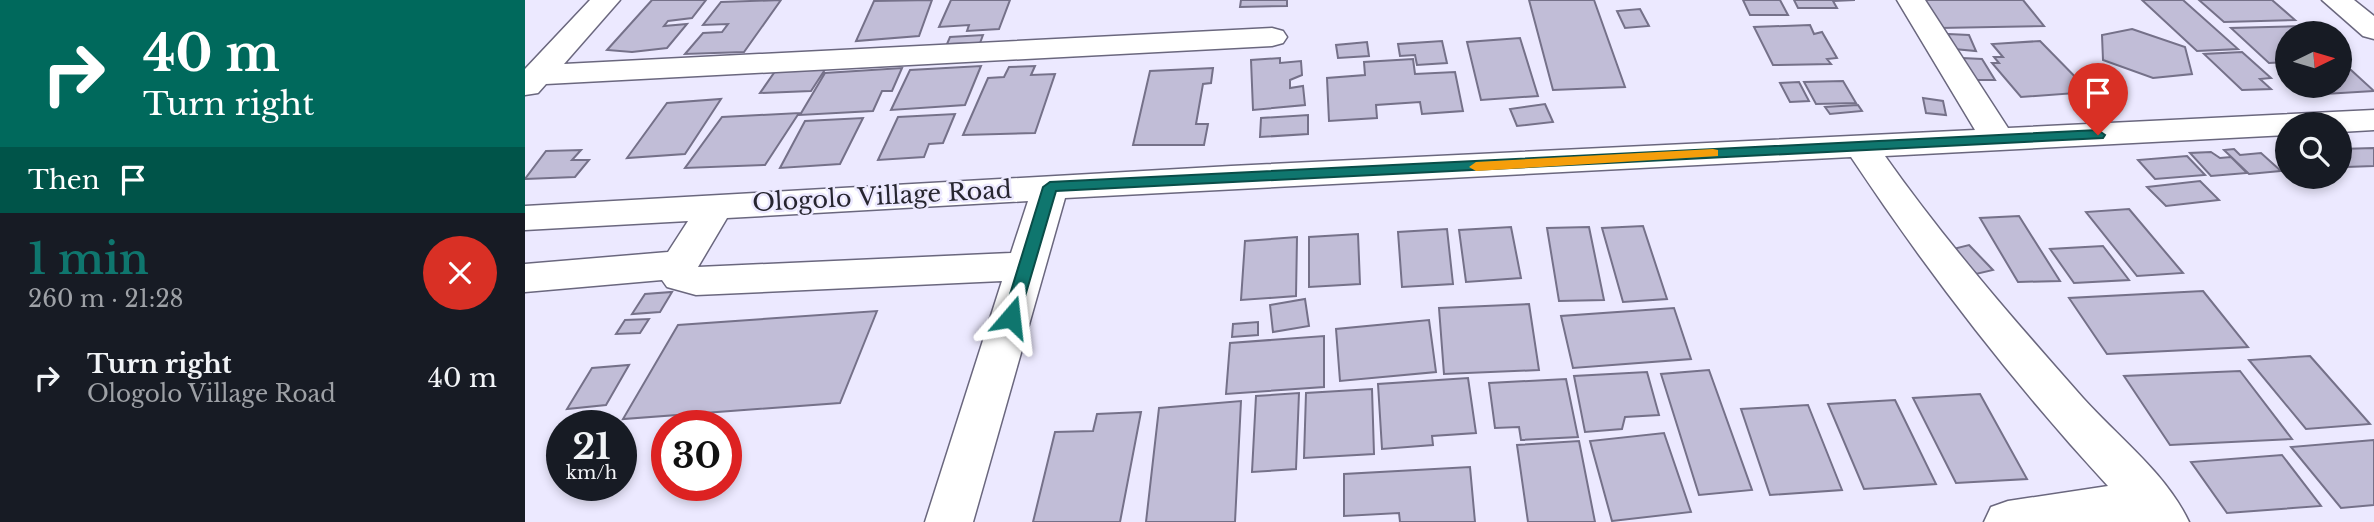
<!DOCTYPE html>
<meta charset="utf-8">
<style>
:root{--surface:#171b24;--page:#20242c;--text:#f1f3f6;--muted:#9ea1a6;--accent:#0f766e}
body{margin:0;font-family:"Libre Baskerville",serif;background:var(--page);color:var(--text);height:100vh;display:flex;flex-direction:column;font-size:26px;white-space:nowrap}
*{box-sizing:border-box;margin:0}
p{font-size:23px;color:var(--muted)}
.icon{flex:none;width:38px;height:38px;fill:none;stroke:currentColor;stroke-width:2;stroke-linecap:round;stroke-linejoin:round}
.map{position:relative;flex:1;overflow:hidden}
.panel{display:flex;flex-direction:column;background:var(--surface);width:525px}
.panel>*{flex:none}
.banner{background:#00695c;color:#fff;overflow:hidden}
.needle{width:46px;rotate:85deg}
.fabs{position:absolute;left:1750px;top:21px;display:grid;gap:14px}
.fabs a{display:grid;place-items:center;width:77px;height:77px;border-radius:50%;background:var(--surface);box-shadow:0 4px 10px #0003;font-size:35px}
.speed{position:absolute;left:21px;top:410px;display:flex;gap:14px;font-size:35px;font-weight:700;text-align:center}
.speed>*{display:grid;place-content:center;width:91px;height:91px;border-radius:50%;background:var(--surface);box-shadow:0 4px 10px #0003;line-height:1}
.speed small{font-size:18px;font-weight:400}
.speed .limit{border:10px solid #d22;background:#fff;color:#111}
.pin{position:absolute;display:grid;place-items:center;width:60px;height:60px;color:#fff;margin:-72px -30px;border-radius:50% 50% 50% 0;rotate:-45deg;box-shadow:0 0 7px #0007}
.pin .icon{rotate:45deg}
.me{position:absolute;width:77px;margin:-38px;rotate:17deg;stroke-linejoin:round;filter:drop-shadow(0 0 5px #0008)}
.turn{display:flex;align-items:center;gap:24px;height:147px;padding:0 28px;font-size:32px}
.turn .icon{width:91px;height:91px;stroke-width:2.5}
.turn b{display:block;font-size:49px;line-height:60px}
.then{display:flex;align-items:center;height:66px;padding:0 28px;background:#0003;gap:14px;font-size:26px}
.round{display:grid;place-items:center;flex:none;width:74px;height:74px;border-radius:37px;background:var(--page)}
.headline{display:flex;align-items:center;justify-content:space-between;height:119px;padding:0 28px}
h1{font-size:42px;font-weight:600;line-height:52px;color:var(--accent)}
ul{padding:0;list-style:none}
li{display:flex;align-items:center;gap:21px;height:91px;padding:0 28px}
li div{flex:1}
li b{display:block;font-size:26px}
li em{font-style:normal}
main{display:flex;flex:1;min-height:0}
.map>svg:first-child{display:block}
.building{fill:#c1bdd7;stroke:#757189;stroke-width:2}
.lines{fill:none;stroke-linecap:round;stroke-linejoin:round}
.minor-casing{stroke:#6a677e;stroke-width:3}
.minor{fill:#fff;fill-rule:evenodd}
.route{fill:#0f766e;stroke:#0a4d48;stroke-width:2}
.slow{fill:#f59e0b}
.labels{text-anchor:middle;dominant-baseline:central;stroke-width:5;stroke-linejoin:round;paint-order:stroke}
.street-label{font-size:24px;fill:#272630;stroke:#ece9ff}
</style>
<main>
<section class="panel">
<div class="banner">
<div class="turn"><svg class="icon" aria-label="right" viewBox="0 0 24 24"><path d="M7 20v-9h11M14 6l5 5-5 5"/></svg><div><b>40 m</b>Turn right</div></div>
<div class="then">Then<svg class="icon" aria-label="arrive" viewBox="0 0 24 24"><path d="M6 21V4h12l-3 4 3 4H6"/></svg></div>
</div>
<div class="headline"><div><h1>1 min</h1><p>260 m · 21:28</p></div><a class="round" style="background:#d93025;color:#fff"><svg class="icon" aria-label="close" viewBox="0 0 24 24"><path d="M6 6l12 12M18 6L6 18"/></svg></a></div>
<ul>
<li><svg class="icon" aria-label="right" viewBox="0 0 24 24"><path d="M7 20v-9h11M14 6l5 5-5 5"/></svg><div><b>Turn right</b><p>Ologolo Village Road</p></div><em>40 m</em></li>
</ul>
</section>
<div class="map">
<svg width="1849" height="522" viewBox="0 0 1849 522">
<rect width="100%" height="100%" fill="#ece9ff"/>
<path class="building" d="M127 0H181L167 18 143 21 139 26 162 24 142 48 107 52 82 50Z
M256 0 219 52 160 54 178 33 197 32 203 24 178 25 196 2Z
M407 0 394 36 331 41 349 1Z
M426 0H485L474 29 442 31 444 25 414 27Z
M716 0H762V6L715 7Z
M1004 0H1069L1100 87 1028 90Z
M1218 0H1255L1263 15H1225Z
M1269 0H1330L1308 1 1312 8H1273Z
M1396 0H1498L1519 26 1415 28Z
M1617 0H1658L1713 49 1672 51Z
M1674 0H1747L1770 20 1699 22Z
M1115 9 1124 26 1100 28 1092 11Z
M1285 25 1289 34 1297 32 1312 58 1302 59 1306 64 1248 65 1229 27Z
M1777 26 1786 33H1762V62L1744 63 1706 28Z
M1607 29 1660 47 1667 74 1628 78 1578 60 1577 35Z
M1423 34 1444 35 1451 51 1429 49Z
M458 35 455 43 422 44 425 37Z
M995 38 1013 96 956 100 942 42Z
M917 41 922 63 892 65 890 55 875 56 873 44Z
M1515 41 1565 92 1496 97 1467 63H1474L1469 57H1478L1467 44Z
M842 42 844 56 813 58 811 45Z
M1717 52 1746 78 1735 79 1746 89 1717 90 1679 54Z
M755 58V63L776 61 777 75 765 80V88L778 86 780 105 728 110 726 60Z
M1437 58 1457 59 1470 80H1450Z
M888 59 890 74 930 72 938 111 897 114 895 102 851 105 852 118 804 121 802 78 840 75 839 62Z
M456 66 440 105 366 110 385 70Z
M510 66 506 75 530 74 510 133 438 135 463 78 479 77 484 67Z
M301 68 286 91 235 93 251 70Z
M377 68 367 91H357L348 111 275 115 300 73Z
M688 68 686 83 678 84 671 124H683L679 145H608L625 71Z
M1826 70 1849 91 1783 95 1772 86H1815V71Z
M1318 81 1331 103 1291 104 1279 82Z
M1274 82 1284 101 1265 102 1255 83Z
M1398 98 1418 101 1421 115 1401 113Z
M196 99 160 154 102 158 142 103Z
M1020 104 1028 122 992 126 985 109Z
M1333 105 1337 111 1305 114 1300 107Z
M274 113 240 165 160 168 197 117Z
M430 114 418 143 404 144 399 157 353 160 373 117Z
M783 115V134L735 137 736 118Z
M338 118 315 164 255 168 280 121Z
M1849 148V166L1821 167 1815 160V149Z
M1709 149 1715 155 1736 153 1756 171 1724 174 1699 150Z
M56 150 47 160H64L50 177 0 179 21 151Z
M1686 152 1695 158 1706 157 1722 173 1686 176 1665 153Z
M1662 156 1680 175 1630 179 1613 160Z
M1675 181 1694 200 1641 206 1622 187Z
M1604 209 1658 273 1612 276 1561 212Z
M1494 216 1535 281 1493 282 1455 218Z
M1118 226 1142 299 1098 302 1077 228Z
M986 227 996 278 941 282 934 230Z
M1064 227 1079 300 1034 301 1022 228Z
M922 229 928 284 877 287 873 232Z
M833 234 835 284 784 287V237Z
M772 237 771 296 716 300 720 241Z
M1444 245 1468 270 1451 274 1428 249Z
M1578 246 1604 280 1549 283 1525 249Z
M1678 291 1723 347 1582 354 1544 298Z
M147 292 135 312 107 314 120 294Z
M780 299 784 326 748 332 745 305Z
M1004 304 1014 370 919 374 914 308Z
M1149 308 1166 359 1048 368 1036 316Z
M352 311 315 403 98 419 153 325Z
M124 319 115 333 91 334 100 320Z
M904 320 911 372 815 381 811 329Z
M733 322V335L707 337 708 324Z
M799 336V387L701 394 705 343Z
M1785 356 1845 424 1781 429 1724 360Z
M104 365 81 405 42 409 67 368Z
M1184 370 1227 490 1174 495 1136 374Z
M1715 371 1767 439 1645 445 1599 376Z
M1122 372 1134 415 1100 417 1097 429 1060 432 1049 376Z
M943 378 951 433 907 436 908 445 857 449 853 384Z
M1041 379 1053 437 996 440 994 427 970 428 964 383Z
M847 389 849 454 779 458 781 393Z
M774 393 771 469 727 472 731 396Z
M1455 394 1502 479 1431 483 1388 398Z
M1370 400 1411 484 1339 489 1303 404Z
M716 401 710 522H621L634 408Z
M1283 405 1317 490 1245 495 1216 409Z
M616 412 595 522H508L530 432 568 431 572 414Z
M1139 433 1166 512 1087 521 1065 441Z
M1849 440V505L1816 508 1766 447Z
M1054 441 1070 522H1003L992 445Z
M1757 455 1796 506 1702 513 1666 462Z
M945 467 950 522H875L874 513 819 516V474Z"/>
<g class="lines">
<g class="minor-casing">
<path id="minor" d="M65 0H95L39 64 747 28 758 31 762 37 758 43 747 46 21 84 13 93 0 95V69Z
M1372 0H1400L1483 128 1849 110V130L1815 132V124H1762V135L1360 156C1420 241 1489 320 1558 398 1594 438 1641 473 1664 522H1459L1466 507 1483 501 1583 486C1489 384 1403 273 1326 157L540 198 448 522H400L477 281 171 295 142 287 137 280 0 292V264L143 252 163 221 0 230V206L706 166 1450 130ZM503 201 486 253 173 267 202 218Z
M1797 0H1829L1849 16V39L1838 36Z"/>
</g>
<use href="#minor" class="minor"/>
</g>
<path class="route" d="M1573 130 1580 135 1578 138 531 191 494 317 486 323 478 317 518 187 525 182Z"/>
<path class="slow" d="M1188 149 1193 150V156L951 171 944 167 951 162Z"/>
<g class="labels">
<g class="street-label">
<text transform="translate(357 196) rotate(-3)">Ologolo Village Road</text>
</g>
</g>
</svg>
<div class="fabs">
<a><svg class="needle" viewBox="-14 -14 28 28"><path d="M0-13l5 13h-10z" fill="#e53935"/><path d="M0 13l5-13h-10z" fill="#9ea1a6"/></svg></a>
<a><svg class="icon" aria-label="search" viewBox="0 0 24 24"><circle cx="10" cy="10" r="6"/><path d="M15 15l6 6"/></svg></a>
</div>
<div class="speed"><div>21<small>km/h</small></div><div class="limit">30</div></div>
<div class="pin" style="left:1573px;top:135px;background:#d93025"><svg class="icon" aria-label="arrive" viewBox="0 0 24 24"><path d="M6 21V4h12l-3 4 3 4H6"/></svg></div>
<svg class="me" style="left:486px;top:317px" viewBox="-20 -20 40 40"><path d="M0-17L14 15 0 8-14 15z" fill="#0f766e" stroke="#fff" stroke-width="4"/></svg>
</div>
</main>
